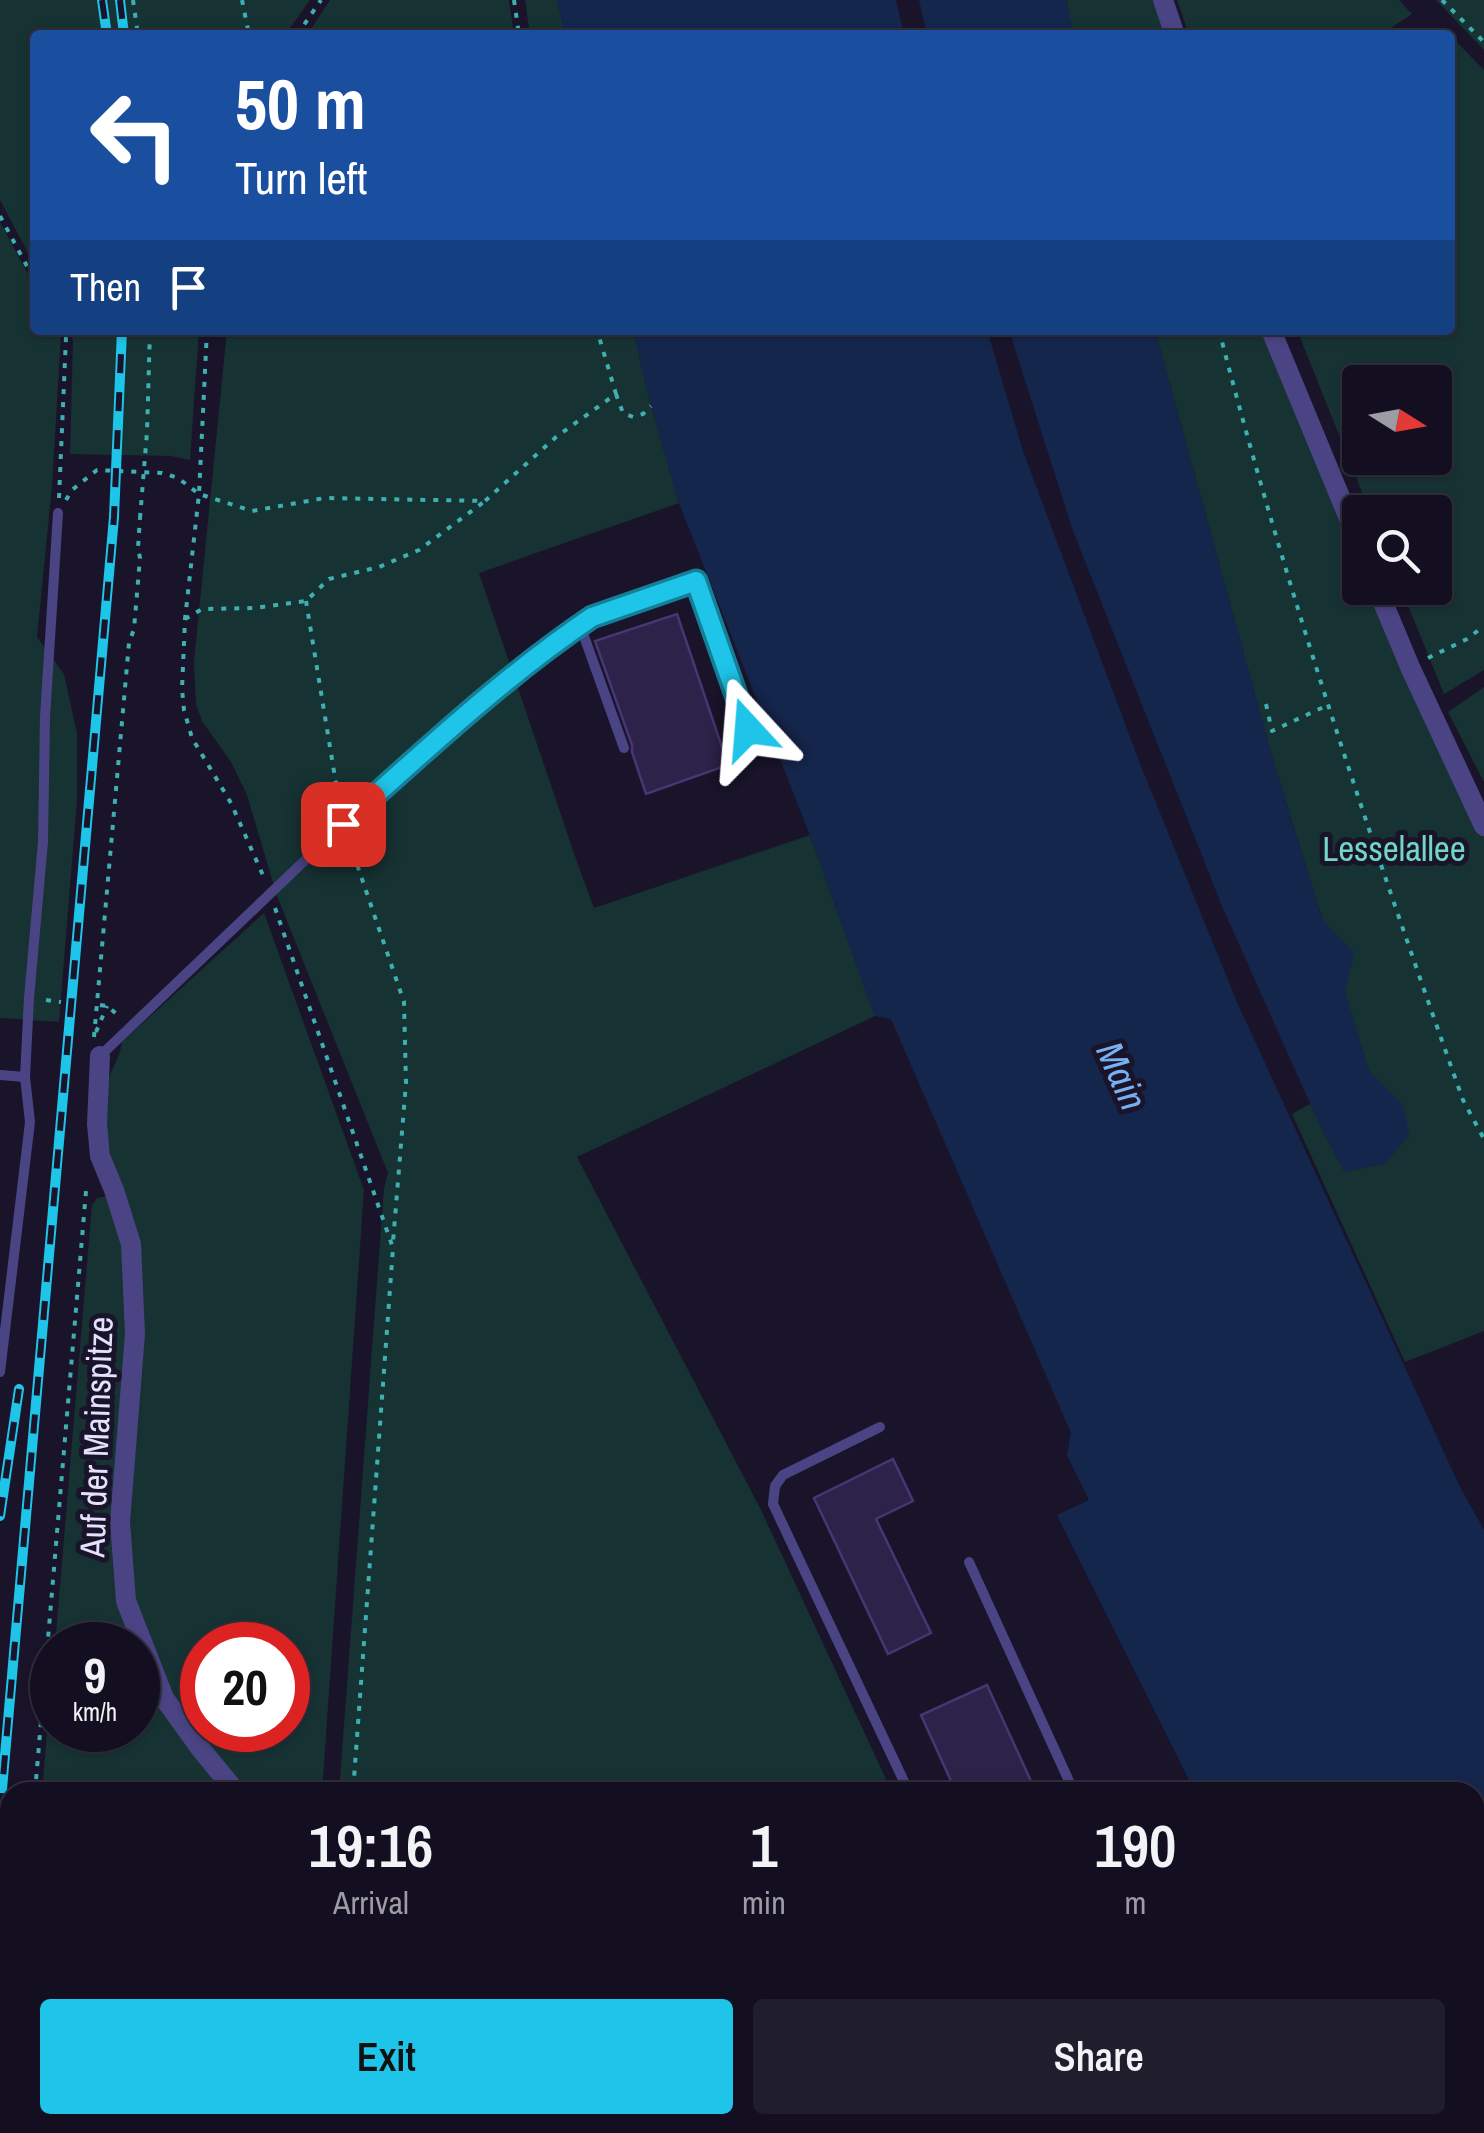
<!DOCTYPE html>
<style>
:root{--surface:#130f20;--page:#201d2d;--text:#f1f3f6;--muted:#9d9ca5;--line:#322f3e;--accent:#1fc4e9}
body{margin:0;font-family:"Archivo Narrow",sans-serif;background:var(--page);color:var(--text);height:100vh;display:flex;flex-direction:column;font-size:38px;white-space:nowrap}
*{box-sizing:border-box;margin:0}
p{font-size:32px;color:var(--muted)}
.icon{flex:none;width:55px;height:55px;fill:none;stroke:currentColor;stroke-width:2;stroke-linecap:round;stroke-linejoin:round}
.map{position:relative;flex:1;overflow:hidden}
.panel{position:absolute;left:0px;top:1782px;width:1485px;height:352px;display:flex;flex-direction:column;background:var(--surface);border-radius:30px 30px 0 0;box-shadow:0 2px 8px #0004,0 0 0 2px var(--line)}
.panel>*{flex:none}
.hud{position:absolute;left:30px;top:30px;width:1425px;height:305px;border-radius:10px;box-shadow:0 2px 8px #0004,0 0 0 2px var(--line);background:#1a4fa0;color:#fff;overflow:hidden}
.needle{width:65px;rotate:101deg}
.buttons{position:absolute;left:1342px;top:365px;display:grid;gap:20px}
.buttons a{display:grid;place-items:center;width:110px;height:110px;border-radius:10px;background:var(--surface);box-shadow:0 2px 8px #0004,0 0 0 2px var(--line);font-size:50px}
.speed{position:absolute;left:30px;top:1622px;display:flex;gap:20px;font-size:50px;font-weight:700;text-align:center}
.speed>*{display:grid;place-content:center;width:130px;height:130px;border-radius:50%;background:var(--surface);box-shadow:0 2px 8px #0004,0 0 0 2px var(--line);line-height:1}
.speed small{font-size:25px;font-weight:400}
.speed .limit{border:15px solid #d22;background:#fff;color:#111}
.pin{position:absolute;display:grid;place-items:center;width:85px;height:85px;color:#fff;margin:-42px;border-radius:20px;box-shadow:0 5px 15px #0006}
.me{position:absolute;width:110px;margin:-55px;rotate:341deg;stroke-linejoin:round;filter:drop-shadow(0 0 8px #0008)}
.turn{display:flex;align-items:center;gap:35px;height:210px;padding:0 40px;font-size:45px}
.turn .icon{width:130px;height:130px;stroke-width:2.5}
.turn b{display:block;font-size:70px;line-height:85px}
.then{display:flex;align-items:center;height:95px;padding:0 40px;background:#0003;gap:20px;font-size:38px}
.eta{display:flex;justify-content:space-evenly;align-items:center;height:170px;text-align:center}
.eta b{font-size:60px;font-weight:600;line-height:70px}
.action{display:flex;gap:20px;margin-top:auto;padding:20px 40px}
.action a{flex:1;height:115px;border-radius:10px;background:var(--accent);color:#111;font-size:40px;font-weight:600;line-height:115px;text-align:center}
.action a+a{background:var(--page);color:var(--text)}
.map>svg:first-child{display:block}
.green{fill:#173233;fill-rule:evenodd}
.water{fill:#15264d}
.building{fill:#2d2249;stroke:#473673;stroke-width:2.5}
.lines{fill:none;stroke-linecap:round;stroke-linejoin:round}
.path{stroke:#3eb0b2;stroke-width:4;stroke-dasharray:5 8;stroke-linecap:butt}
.service{stroke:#4b4484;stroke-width:10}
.minor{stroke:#4b4484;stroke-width:20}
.rail-casing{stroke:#1fc4e9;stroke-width:10}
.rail{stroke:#19142a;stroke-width:6;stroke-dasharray:19;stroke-linecap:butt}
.path-bridge{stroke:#3eb0b2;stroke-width:4;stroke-dasharray:5 8;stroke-linecap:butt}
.route-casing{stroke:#147f97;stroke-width:25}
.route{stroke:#1fc4e9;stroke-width:18}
.labels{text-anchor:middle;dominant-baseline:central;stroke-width:10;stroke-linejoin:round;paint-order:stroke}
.park-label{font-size:35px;fill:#72d6c5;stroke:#19142a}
.street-label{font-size:35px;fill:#e5e0fc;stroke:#19142a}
.water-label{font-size:38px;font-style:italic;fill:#78b0f1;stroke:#19142a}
</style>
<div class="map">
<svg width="1484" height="2133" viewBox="0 0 1484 2133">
<rect width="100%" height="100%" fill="#19142a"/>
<path class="green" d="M0 0H310L285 35H35V266L0 200Z
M330 0H509L514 35H307Z
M525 0H557L565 35H530Z
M1066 0H1163L1175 35H1074Z
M1177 0H1399L1412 14 1380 35H1189Z
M1436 0H1484V50Z
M1450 35 1484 70V670L1444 694 1401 588H1435V512H1370L1297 330H1450ZM1435 382V458H1360V382Z
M0 222 35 287V330H59L61 334 52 487 37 637 64 674 77 734V800L59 1022 0 1018Z
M69 330H199L190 460 171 456 70 454 73 340Z
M227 330H633L651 406 679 503 479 573 577 862 594 908 810 835 875 1016 577 1157 761 1510 892 1792H339L384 1188 388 1173 277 896 247 795 231 762 202 721 196 704 194 661Z
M1155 330H1271L1360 545V588H1377L1484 826V1331L1405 1362 1292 1114 1369 1071 1271 753Z
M1484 687V782L1448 712Z
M264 913 364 1190 322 1792H42L52 1672V1730H138V1645H55L92 1205 97 1198 108 1196 116 1183C111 1157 101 1113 106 1087 109 1072 120 1059 122 1042ZM202 1645H288V1730H202Z
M14 2125H601L607 2133H13Z
M867 2125H1044L1048 2133H871Z"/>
<path class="water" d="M557 0H896L904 35H565Z
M919 0H1066L1074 35H927Z
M633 330H987L1023 451 1139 761 1236 1000 1459 1485 1484 1530V2133H1401L1392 2125H1475V1792H1195L1057 1515 1089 1500 1067 1455 1071 1433 891 1019 875 1016 810 835 679 503 651 406Z
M1009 330H1155L1271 753 1322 919 1354 953 1345 992 1369 1071 1404 1106 1409 1135 1385 1164 1344 1172 1321 1128 1222 906 1073 531Z"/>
<path class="building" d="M677 614 728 765 646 794 632 752V745L595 641Z
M893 1459 913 1501 876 1519 931 1633 888 1654 814 1498Z
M987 1685 1036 1792H956L921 1715Z"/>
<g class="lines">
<path class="path" d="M133 0 138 35
M242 0 249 35
M514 0 519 35
M1442 0 1484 42
M297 35 321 0
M0 216 35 281
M207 330 199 494 185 619 182 689 184 710 192 738 231 803 265 880
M1219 330C1286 591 1373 847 1463 1100L1484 1139
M616 394 623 413 633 417 643 414 651 406
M59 498 66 337 62 330
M66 500 72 490 97 470 162 473 178 478 199 494 252 511 325 498 485 501 556 437 616 394 597 330
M306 601 340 808
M185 619 202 609 255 608 306 601 329 579 379 567 419 550 485 501
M1428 658 1467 639 1484 626
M1266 704 1272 731 1328 705
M349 841 404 1002 406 1083 393 1242
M275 908 393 1248 353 1792
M46 1000 61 1002
M100 1005 107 1006 119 1016
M96 1032 107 1006
M94 1037 129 643 134 629 140 558 138 548 140 518
M35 1792 86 1191 88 1185
M459 2125 468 2133
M672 2125 677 2133
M774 2125 781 2133
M6 2133 10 2088
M410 2133 411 2125"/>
<path class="service" d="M580 625 624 748
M100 1056 343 824 514 673 591 617 696 581 749 729
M0 1075 25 1077
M0 1372 30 1122 25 1077 29 998 43 842 45 717 58 513
M880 1427 783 1475 775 1486 773 1504 909 1792
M969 1562 1074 1792
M1062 2125 1066 2133
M1179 2125 1182 2133"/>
<path class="minor" d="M1163 0 1175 35
M1271 330 1360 545
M1377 588 1410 667 1484 826
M100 1056 97 1124 100 1156 114 1190 131 1244 135 1334 120 1522 126 1601 164 1698 200 1748 232 1787 240 1792
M617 2125 622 2133
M1221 2133C1241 2122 1267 2127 1288 2133"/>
<g class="rail-casing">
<path id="rail" d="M102 0 107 35
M120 0 124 35
M0 1516 19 1389
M0 1812 114 517 122 330
M0 1972 10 1859"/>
</g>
<use href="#rail" class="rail"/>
<path class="path-bridge" d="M140 518 147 432 150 330"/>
</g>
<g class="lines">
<g class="route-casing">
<path id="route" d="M343 824C423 753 502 678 592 617L696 581 748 729"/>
</g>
<use href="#route" class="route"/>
</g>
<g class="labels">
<g class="park-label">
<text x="1394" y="848">Lesselallee</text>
</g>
<g class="street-label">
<text transform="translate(96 1437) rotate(-88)">Auf der Mainspitze</text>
</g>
<g class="water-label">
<text transform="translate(1122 1076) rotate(66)">Main</text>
</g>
</g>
</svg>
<div class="buttons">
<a><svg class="needle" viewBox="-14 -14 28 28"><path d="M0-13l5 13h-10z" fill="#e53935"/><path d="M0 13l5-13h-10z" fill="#9d9ca5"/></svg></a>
<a><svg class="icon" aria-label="search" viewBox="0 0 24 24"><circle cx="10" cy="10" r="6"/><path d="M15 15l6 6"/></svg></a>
</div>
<div class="speed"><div>9<small>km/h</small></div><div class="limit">20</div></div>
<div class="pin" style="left:343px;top:824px;background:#d93025"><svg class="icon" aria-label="arrive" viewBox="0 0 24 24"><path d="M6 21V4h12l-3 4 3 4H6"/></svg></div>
<svg class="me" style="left:748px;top:729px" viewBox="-20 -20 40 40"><path d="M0-17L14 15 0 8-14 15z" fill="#1fc4e9" stroke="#fff" stroke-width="4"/></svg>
<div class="hud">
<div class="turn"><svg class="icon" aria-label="left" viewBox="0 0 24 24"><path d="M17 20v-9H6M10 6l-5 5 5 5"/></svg><div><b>50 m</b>Turn left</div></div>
<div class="then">Then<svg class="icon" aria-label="arrive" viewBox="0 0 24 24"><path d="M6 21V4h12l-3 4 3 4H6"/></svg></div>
</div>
<section class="panel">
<div class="eta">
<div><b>19:16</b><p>Arrival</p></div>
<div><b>1</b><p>min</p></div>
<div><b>190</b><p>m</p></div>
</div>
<div class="action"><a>Exit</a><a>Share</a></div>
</section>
</div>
